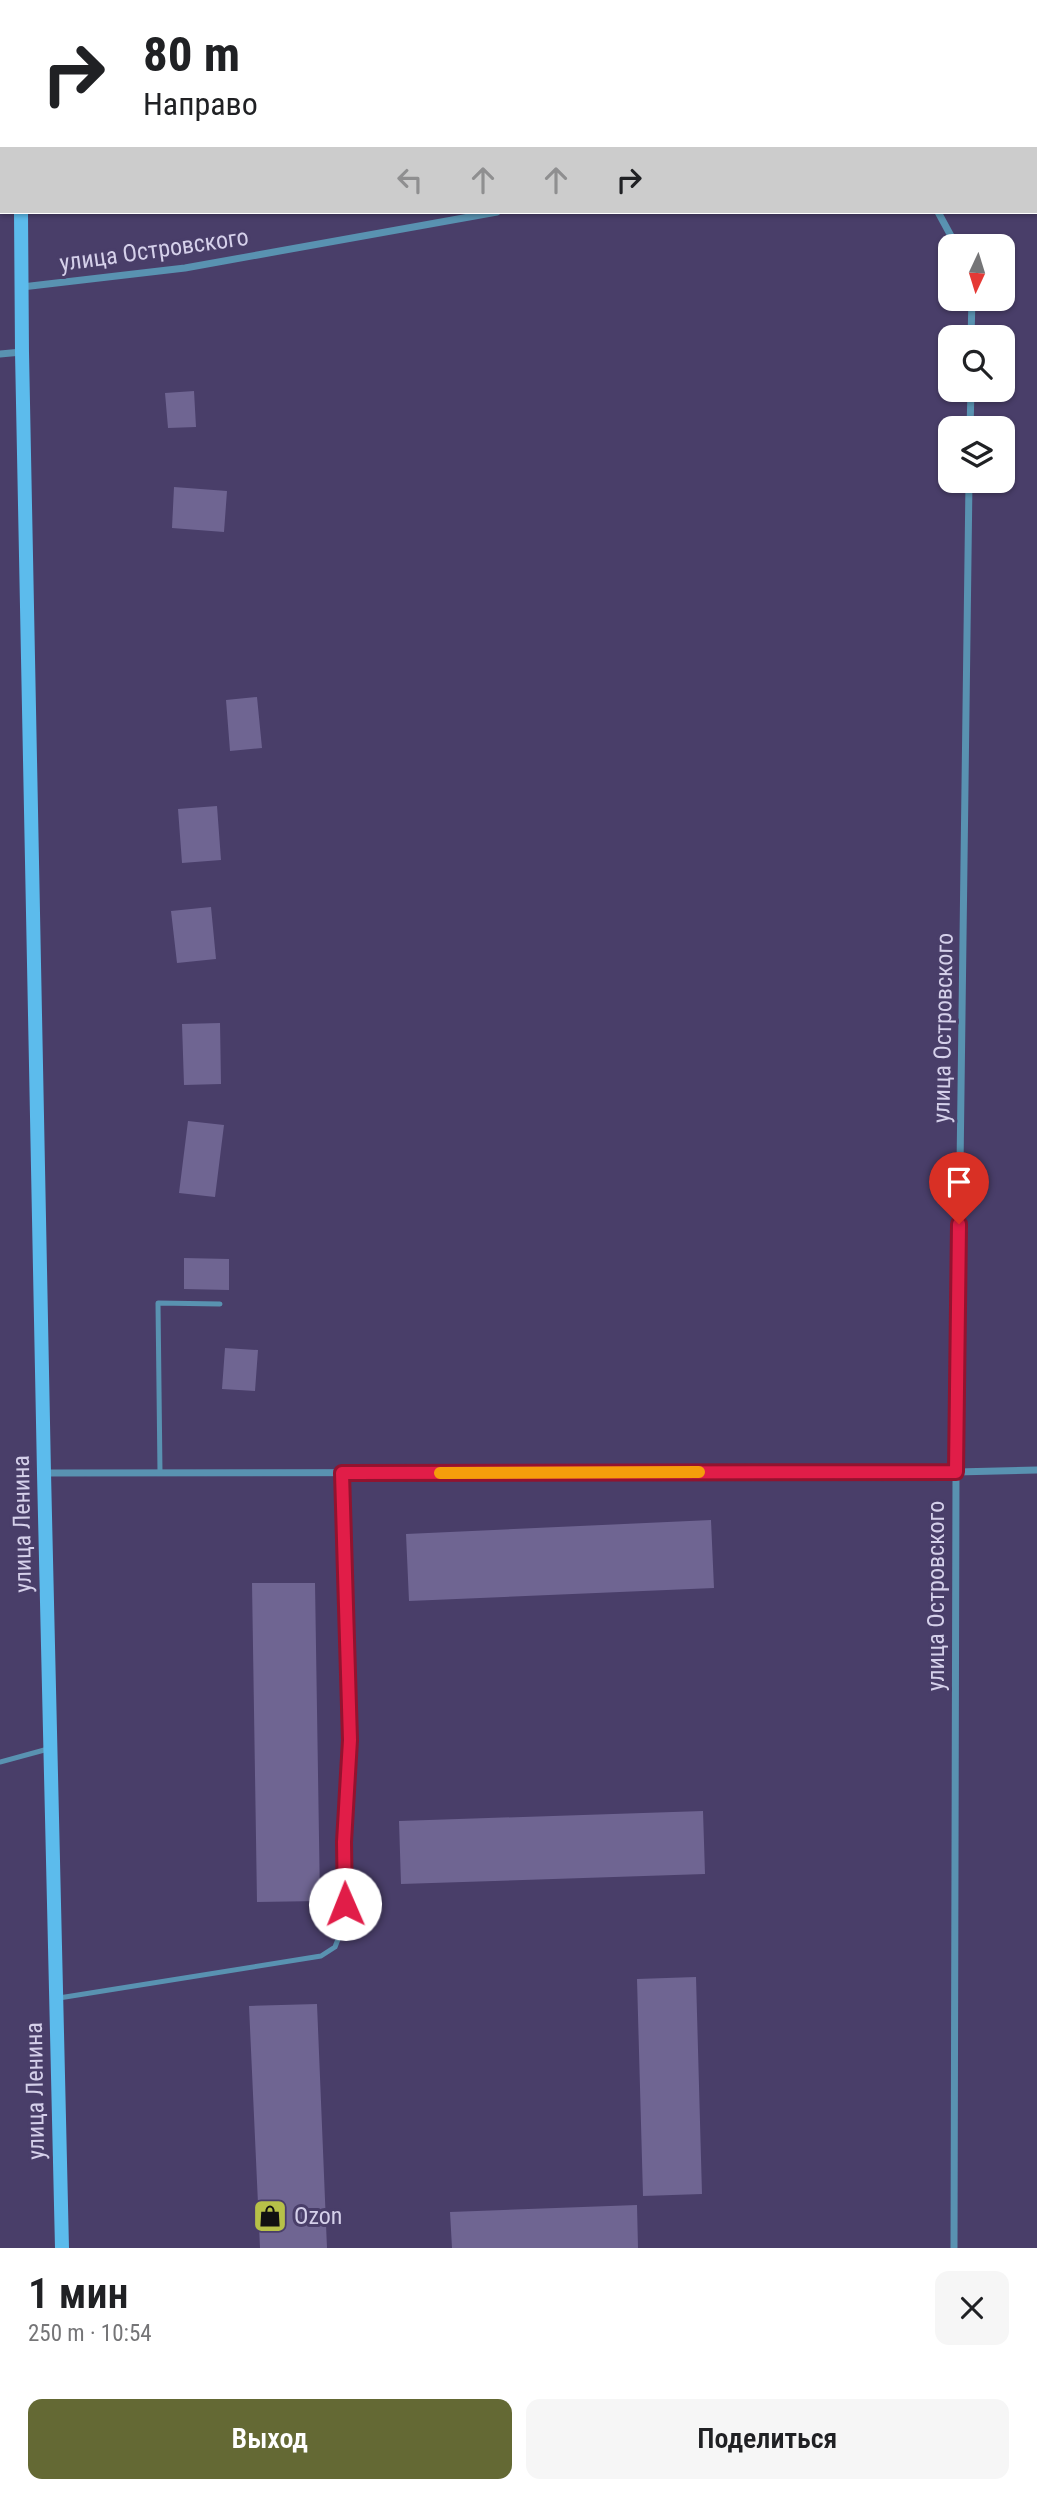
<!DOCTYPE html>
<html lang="ru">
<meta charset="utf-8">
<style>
:root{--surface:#fff;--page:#f6f6f6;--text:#202124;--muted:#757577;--accent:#646934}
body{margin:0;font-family:"Roboto Condensed",sans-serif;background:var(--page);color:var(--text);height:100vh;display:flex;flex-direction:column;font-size:26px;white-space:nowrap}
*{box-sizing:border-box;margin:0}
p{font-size:23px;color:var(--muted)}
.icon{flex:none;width:38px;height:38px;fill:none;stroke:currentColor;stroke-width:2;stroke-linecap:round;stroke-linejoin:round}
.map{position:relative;height:2248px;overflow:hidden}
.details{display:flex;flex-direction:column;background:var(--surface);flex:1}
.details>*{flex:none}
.guide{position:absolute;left:0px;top:0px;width:1038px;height:214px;box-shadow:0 2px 5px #0004;background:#fff;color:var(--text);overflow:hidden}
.needle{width:46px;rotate:184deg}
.buttons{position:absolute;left:938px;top:234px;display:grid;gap:14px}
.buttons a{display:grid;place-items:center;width:77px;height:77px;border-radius:14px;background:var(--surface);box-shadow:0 2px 5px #0004;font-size:35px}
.pin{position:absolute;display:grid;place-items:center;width:60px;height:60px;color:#fff;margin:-72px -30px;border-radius:50% 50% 50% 0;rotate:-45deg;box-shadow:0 0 7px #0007}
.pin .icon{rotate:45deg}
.me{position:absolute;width:77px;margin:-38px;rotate:359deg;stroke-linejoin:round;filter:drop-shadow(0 0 5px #0008)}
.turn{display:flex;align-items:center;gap:24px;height:147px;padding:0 28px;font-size:32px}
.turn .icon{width:91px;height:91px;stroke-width:2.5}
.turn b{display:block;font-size:49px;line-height:60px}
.lanes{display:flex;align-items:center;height:66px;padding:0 28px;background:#0003;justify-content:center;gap:35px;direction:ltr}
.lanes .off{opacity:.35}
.round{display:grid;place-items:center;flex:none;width:74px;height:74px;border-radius:14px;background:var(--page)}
.overview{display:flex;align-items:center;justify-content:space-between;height:119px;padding:0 28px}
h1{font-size:42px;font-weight:600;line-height:52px}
.cta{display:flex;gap:14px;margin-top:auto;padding:14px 28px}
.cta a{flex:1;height:80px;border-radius:14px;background:var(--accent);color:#fff;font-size:28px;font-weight:600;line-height:80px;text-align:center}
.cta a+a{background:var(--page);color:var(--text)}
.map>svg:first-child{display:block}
.building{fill:#6f6592}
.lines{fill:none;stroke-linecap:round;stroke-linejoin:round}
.lane{stroke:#5992b1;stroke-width:5}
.street{stroke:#5992b1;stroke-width:7}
.secondary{stroke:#5cbbec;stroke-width:14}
.route-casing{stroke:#92132f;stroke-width:18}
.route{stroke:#e11d48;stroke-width:12}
.slow{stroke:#f59e0b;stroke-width:12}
.labels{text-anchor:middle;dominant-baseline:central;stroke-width:6;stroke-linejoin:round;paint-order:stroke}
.street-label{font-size:24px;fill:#d5d0ea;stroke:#493e69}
.poi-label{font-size:24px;fill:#d5d0ea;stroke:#493e69;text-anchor:start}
</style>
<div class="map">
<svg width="1037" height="2248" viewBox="0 0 1037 2248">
<rect width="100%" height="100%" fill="#493e69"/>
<path class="building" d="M194 391 196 427 168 428 165 393Z
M174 487 227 491 224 532 172 528Z
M257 697 262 748 230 751 226 700Z
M217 806 221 860 182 863 178 809Z
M211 907 216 959 177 963 171 911Z
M220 1023 221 1084 184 1085 182 1024Z
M188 1121 224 1125 215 1197 179 1193Z
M184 1258 229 1259V1290L184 1289Z
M225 1348 258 1350 255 1391 222 1389Z
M711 1520 714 1588 409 1601 406 1534Z
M252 1583H315L320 1901 257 1902Z
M703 1811 705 1874 401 1884 399 1821Z
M696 1977 702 2194 643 2196 637 1979Z
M317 2004 327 2248H260L249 2006Z
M637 2205 638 2248H452L450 2212Z"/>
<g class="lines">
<path class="lane" d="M160 1473 158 1303 220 1304
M0 1762 48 1749
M59 1998 321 1956 335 1947 342 1929 345 1904 344 1842 350 1740 342 1473"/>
<path class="street" d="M1036 96 1037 95
M938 212 957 247
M22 287 185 268 497 212
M971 338 972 299
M0 354 22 352
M970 429 971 390
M44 1473 956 1472 1037 1470
M954 2248 956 1472 969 481"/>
<path class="secondary" d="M19 0V2
M21 212 22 352 44 1473 62 2248"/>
</g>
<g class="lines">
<g class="route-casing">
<path id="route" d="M345 1904 344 1842 350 1740 342 1473 956 1472 959 1224"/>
</g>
<use href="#route" class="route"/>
<path class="slow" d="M440 1473 699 1472"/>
</g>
<defs>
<g id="shop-square" transform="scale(1.75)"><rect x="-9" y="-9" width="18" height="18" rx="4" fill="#b7c148" stroke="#493e69"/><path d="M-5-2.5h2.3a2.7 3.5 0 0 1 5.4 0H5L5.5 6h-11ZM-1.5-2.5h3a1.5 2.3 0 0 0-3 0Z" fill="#111"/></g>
</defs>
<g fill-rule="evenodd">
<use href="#shop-square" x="270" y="2216"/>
</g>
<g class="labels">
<g class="street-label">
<text transform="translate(154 250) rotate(-8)">улица Островского</text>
<text transform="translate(943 1028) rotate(-89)">улица Островского</text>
<text transform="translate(22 1524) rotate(-91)">улица Ленина</text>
<text transform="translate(936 1596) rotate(-90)">улица Островского</text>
<text transform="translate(35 2091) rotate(-91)">улица Ленина</text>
</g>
<g class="poi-label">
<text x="294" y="2216">Ozon</text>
</g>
</g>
</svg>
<div class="buttons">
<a><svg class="needle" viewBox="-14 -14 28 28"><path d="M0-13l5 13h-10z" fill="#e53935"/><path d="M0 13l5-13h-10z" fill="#757577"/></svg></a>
<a><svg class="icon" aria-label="search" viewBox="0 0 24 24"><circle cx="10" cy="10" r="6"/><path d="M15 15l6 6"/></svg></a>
<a><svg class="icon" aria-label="layers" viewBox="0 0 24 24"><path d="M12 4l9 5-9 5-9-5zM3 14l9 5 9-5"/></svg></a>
</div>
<div class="pin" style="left:959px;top:1224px;background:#d93025"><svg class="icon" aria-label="arrive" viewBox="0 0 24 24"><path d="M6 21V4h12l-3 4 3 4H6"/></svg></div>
<svg class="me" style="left:345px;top:1904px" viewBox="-20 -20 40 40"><circle r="19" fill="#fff"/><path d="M0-13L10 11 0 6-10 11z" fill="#e11d48"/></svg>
<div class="guide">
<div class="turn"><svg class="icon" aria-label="right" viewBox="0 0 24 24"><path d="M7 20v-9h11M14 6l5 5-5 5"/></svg><div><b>80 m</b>Направо</div></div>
<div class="lanes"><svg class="icon off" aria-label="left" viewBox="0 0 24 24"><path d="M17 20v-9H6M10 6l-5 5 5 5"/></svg><svg class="icon off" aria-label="ahead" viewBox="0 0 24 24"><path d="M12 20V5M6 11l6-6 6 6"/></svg><svg class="icon off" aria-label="ahead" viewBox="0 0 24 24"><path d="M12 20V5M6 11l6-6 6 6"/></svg><svg class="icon" aria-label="right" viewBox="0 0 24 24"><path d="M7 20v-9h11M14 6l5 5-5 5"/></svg></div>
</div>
</div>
<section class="details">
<div class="overview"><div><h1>1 мин</h1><p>250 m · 10:54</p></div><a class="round"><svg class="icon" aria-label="close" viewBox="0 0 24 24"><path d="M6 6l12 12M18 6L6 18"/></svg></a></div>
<div class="cta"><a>Выход</a><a>Поделиться</a></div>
</section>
